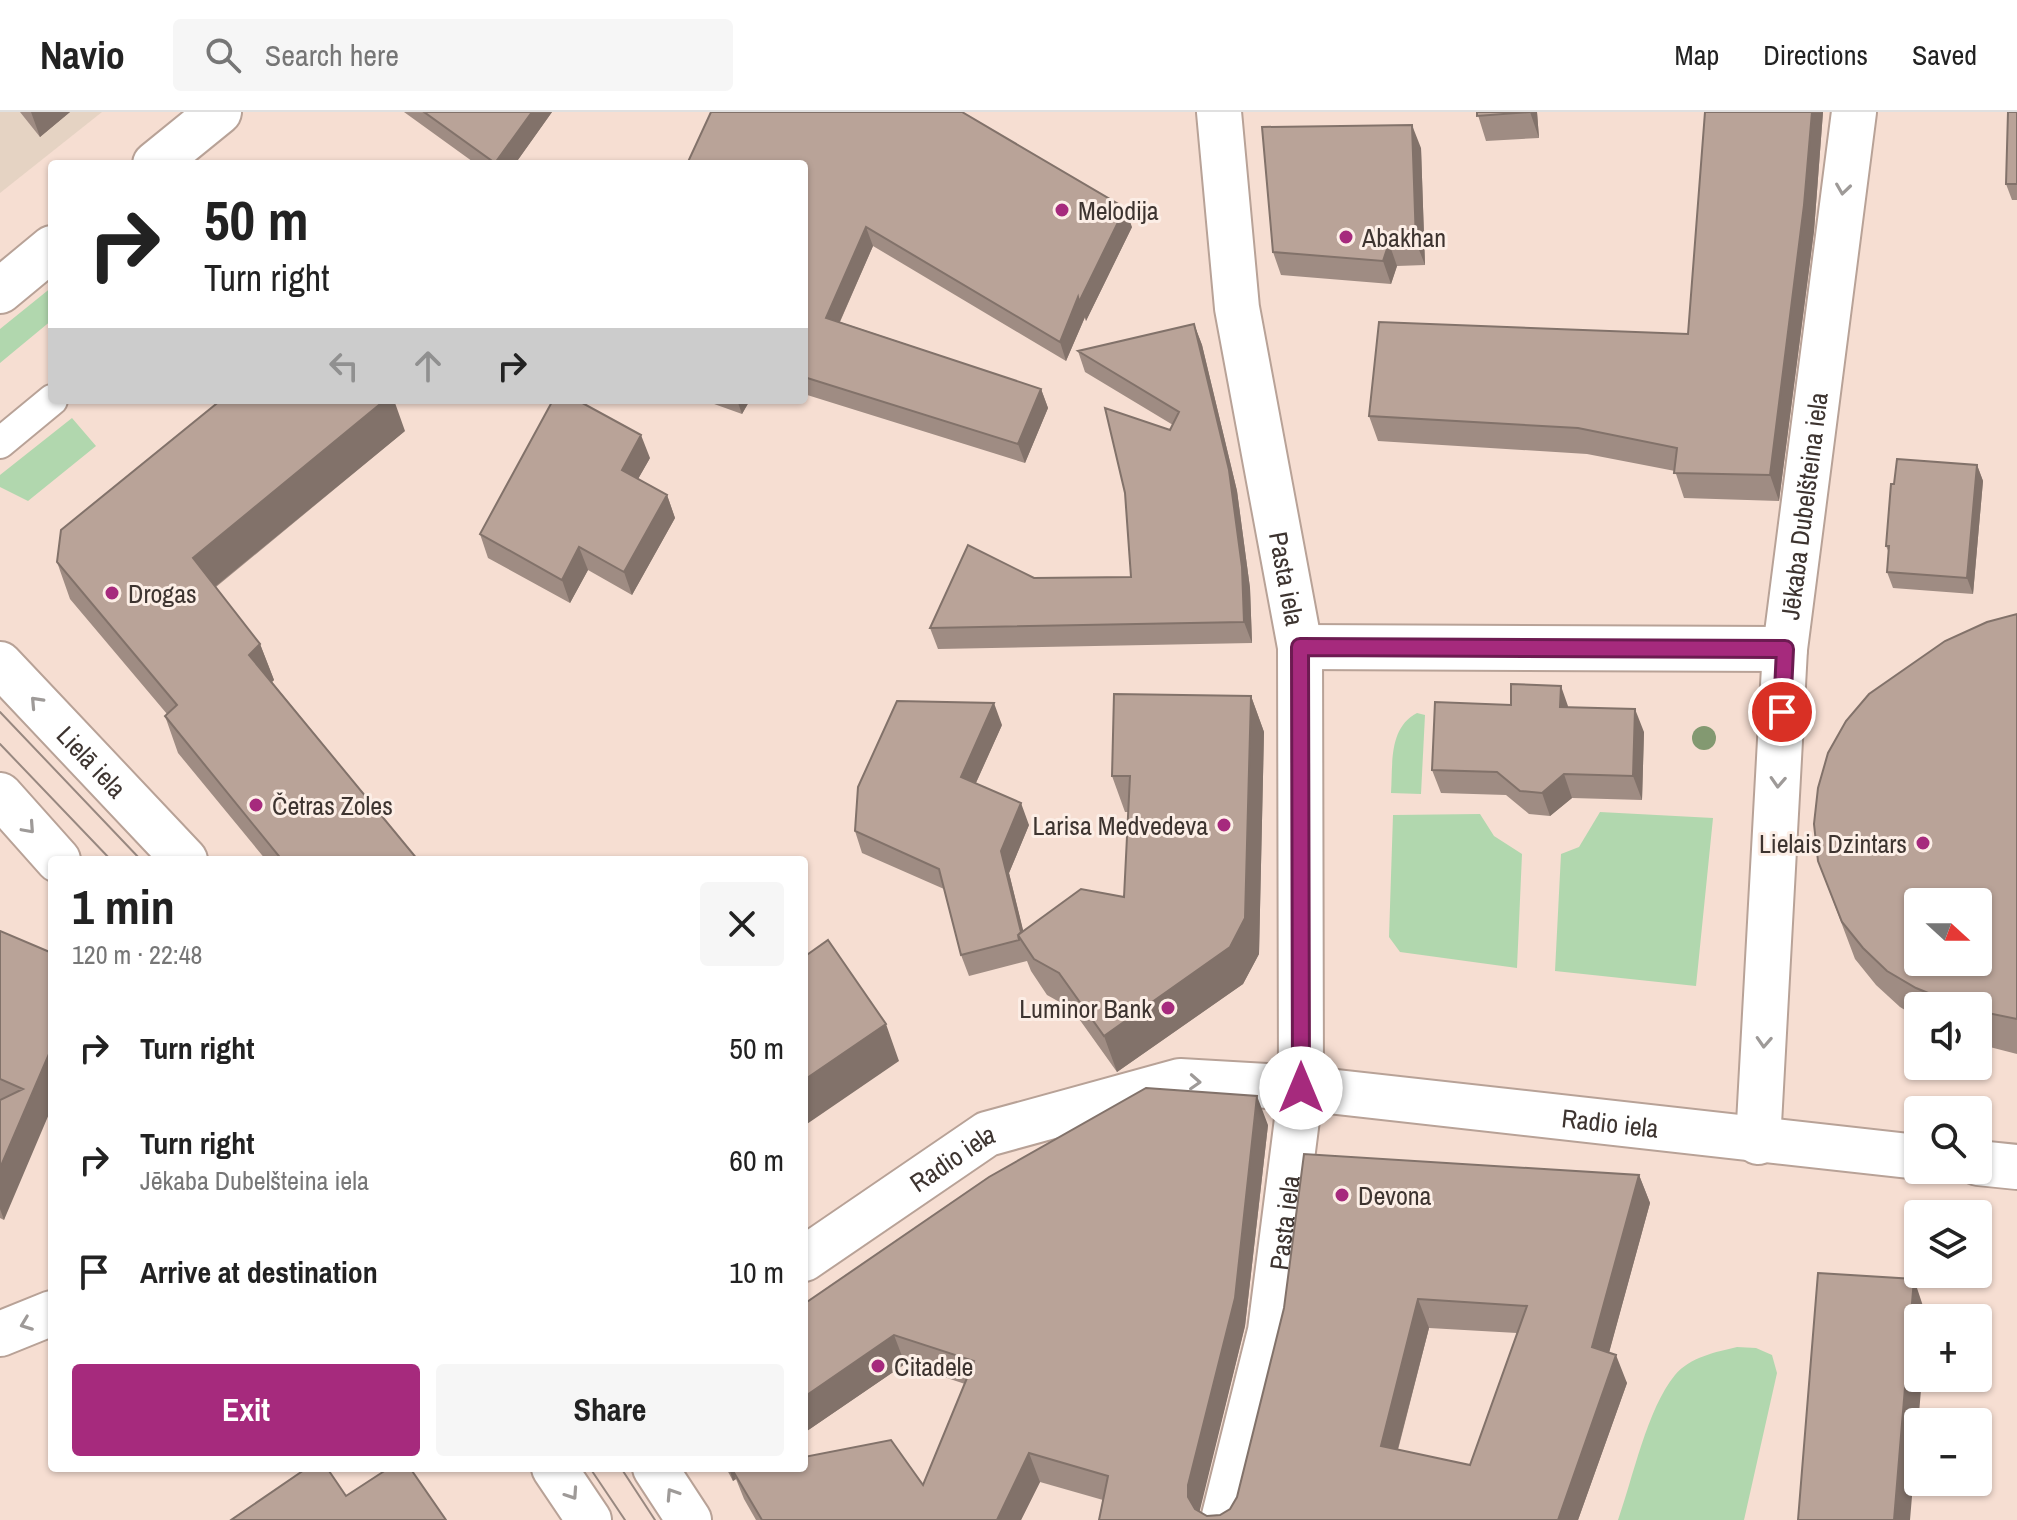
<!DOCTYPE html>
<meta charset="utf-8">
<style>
:root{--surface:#fff;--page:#f6f6f6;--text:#222;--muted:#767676;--line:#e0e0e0;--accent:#a62a7d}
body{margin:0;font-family:"Archivo Narrow",sans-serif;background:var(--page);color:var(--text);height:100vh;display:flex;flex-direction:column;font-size:30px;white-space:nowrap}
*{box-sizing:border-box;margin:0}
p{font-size:26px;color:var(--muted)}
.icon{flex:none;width:44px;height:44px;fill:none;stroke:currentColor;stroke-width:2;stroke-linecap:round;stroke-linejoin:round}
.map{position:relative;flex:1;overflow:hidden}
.drawer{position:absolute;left:48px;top:744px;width:760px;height:616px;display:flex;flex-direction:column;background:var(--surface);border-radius:8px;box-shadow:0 2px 6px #0004}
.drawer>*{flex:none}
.hud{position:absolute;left:48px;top:48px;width:760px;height:244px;border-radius:8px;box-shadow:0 2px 6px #0004;background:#fff;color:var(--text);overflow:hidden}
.needle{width:52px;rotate:111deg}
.tools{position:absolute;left:1904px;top:776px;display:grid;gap:16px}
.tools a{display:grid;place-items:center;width:88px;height:88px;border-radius:8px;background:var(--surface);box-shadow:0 2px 6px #0004;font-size:40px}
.pin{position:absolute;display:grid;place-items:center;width:68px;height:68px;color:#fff;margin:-34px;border:4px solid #fff;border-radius:50%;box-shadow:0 2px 8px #0007}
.me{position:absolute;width:88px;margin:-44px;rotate:0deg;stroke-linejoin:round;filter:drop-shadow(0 0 6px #0008)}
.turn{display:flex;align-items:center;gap:28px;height:168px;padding:0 24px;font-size:36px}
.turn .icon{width:104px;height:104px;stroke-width:2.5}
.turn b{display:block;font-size:56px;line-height:68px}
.lanes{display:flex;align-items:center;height:76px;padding:0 24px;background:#0003;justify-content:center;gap:40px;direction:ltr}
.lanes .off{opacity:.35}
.round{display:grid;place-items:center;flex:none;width:84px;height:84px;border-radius:8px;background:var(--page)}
.head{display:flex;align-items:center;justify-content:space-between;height:136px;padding:0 24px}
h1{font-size:48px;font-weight:700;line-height:60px}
.cta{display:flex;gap:16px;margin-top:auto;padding:16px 24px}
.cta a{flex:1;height:92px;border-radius:8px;background:var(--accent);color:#fff;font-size:32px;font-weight:700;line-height:92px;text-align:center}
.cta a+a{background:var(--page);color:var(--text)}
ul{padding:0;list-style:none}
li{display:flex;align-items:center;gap:24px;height:112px;padding:0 24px}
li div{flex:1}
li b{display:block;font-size:30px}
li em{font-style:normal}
header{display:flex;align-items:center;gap:48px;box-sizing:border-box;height:112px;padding:0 40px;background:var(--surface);border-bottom:2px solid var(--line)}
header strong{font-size:38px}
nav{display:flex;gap:44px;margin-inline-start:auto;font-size:28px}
.search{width:560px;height:72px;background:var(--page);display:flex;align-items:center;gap:20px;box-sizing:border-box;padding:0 28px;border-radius:8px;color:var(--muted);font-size:30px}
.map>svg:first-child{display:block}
.education{fill:#e5d3c3}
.green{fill:#b1d7ae}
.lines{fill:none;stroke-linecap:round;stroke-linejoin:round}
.service-casing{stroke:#b8a297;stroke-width:34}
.pedestrian-casing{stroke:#b8a297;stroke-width:48}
.minor-casing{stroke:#b8a297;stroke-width:48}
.tertiary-casing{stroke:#b8a297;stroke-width:48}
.service{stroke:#fff;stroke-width:30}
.pedestrian{stroke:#fff;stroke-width:44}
.minor{stroke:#fff;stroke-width:44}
.tertiary{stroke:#fff;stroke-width:44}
.tram{stroke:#988880;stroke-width:2}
.tree{fill:#839971}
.wall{fill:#9f8c83;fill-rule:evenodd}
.shaded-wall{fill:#82726a}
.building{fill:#b9a398;stroke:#82726a;stroke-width:2;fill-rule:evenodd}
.oneway{stroke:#9e9a98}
.route-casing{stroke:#6c1b51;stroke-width:20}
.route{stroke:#a62a7d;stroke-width:14}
.poi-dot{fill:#a62a7d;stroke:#fceee6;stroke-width:3}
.labels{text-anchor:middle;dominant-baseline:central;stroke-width:6;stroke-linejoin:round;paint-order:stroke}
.poi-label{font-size:26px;fill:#3d3430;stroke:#fceee6;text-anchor:start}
.street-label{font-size:26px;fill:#3d3430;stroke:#fceee6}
</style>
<header>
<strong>Navio</strong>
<div class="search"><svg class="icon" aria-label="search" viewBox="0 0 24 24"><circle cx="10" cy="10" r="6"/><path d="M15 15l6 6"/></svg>Search here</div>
<nav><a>Map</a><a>Directions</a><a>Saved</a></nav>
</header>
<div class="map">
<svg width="2017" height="1408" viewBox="0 0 2017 1408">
<rect width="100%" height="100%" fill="#f6ded2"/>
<path class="education" d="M0 0H102L0 81Z"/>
<path class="green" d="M52 175V208L0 251V217Z
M72 306 96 334 28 389 0 375V363Z
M1417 601 1425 603 1421 682 1391 681C1393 653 1388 616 1417 601Z
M1600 700 1713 706 1696 874 1555 859 1561 742 1579 735Z
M1480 702 1494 724 1522 742 1517 856 1400 840 1389 825 1393 703Z
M1737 1235 1756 1236 1772 1243 1777 1261 1744 1408H1618C1633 1366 1647 1297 1675 1263 1690 1245 1716 1240 1737 1235Z"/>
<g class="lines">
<g class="service-casing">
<path id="service" d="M0 331 52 288"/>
</g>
<g class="pedestrian-casing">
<g id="pedestrian">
<path id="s1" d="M1223 1408 1270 1219 1301 976"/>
</g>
</g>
<g class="minor-casing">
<g id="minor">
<path id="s2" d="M1219 0 1237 196 1300 535 1301 976"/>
<path d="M155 52 219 0"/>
<path d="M0 179 52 136"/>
<path d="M1300 535 1785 537"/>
<path id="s3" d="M1758 1030 1785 537 1854 0"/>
<path d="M1978 1051 2017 1055"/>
<path id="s4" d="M804 1147 987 1022 1180 969 1301 976 1918 1045"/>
<path d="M0 1222 52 1201"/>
</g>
</g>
<g class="tertiary-casing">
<g id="tertiary">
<path id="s5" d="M0 552 185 748"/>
<path d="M0 683 58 748"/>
<path d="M554 1356 589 1408"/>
<path d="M655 1356 689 1408"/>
</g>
</g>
<use href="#service" class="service"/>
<use href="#pedestrian" class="pedestrian"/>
<use href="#minor" class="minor"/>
<use href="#tertiary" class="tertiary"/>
<path class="tram" d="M0 600 141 748
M0 632 111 748
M590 1356 625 1408
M621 1356 655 1408"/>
</g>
<circle class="tree" cx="1704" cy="626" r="12"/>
<path class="wall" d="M20 0H70L40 25Z
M404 0H552L515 52H476Z
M1477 0H1537L1539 26 1486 29Z
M1705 0H1823L1814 119 1779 389 1684 386 1675 359 1587 342 1378 329 1369 304 1688 222Z
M2017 0V88H2012L2006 72Z
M1421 36 1425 153 1397 154 1391 172 1281 163 1273 140Z
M804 52 1132 115 1086 209 1085 205 1066 249 873 134 840 210 1041 277 1048 296 1025 351 804 282Z
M1194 212 1202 233 1237 379 1250 476 1252 531 938 537 930 516 1034 466 1131 465 1173 313 1085 260 1078 239Z
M703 288H750L742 302Z
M405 319 216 475 260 532 274 568 272 570 418 748H266L178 641 165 604 167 602 70 487 57 450Z
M650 346 638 367 667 383 675 406 632 483 588 458 570 491 488 446 480 422Z
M1977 353 1983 369 1973 482 1893 476 1887 460 1889 441 1886 434 1894 372Z
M2017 502V942L1978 932V894H1918V906L1900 895 1876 873 1855 847 1818 749Z
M1251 584 1264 620 1259 842 1243 872 1117 960 1072 897 1047 883 1031 859 1027 849 969 864 961 843 944 777 862 741 855 719 1002 613 976 671 1029 713 1009 761 1023 819 1124 785 1128 700H1125L1112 664Z
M1568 595 1644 620 1642 688 1572 686 1550 704 1529 702 1506 683 1441 681 1432 658Z
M0 819 52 841 4 1108 0 1106Z
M1268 1013 1245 1214 1199 1399 1207 1404 1220 1403 1230 1397 1237 1385 1284 1196 1639 1063 1650 1091 1609 1240 1627 1271 1578 1408H1099L1103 1388 1040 1370 1021 1408H756L744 1387 736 1367 733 1369 726 1356H804L923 1373 965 1272 905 1252 804 1321V1192ZM1429 1216 1517 1221 1470 1353 1398 1338Z"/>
<path class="shaded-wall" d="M31 0H70L40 25Z
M532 0H552L515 52H495Z
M1530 0H1537L1539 26Z
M1812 0H1823L1814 119 1779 389 1770 363Z
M1412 13 1421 36 1425 153 1416 130Z
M1125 96 1132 115 1086 209 1085 205 1066 249 1060 230 1078 185Z
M866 115 873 134 833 225 826 206Z
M1389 131 1397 154 1391 172 1383 149Z
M1194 212 1202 233 1237 379 1250 476 1252 531 1244 510Z
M1041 277 1048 296 1025 351 1018 332Z
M385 288H394L405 319 206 482 193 446Z
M737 288H750L742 302Z
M641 323 650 346 630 381 622 358Z
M1977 353 1983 369 1973 482 1967 466Z
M667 383 675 406 632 483 624 460Z
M579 435 588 458 570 491 562 468Z
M260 532 274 568 262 579 249 543Z
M1561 574 1569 597 1560 595Z
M1251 584 1264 620 1259 842 1243 872 1117 960 1104 924Z
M994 591 1002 613 969 686 961 665Z
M1635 597 1644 620 1642 688 1633 664Z
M1564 662 1572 686 1550 704 1542 681Z
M1021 691 1029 713 1009 761 1028 838 1022 827 1001 739Z
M886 912 899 949 804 1014V968Z
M52 935V995L4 1108 0 1097V1056Z
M1257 984 1268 1013 1245 1214 1199 1402 1188 1385V1373Z
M1639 1063 1650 1091 1603 1263 1592 1235Z
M1914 1167 1927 1206H1918V1266H1922L1910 1408H1894Z
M1418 1187 1429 1216 1391 1363 1381 1334Z
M894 1223 905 1252 804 1321V1285Z
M1616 1243 1627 1271 1578 1408H1558Z
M1029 1341 1040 1370 1021 1408H997Z
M729 1356H752L733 1359 736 1367 733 1369Z"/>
<path class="building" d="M424 0H532L495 51Z
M711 0H962L1125 96 1079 190 1078 185 1060 230 866 115 826 206 1041 277 1018 332 804 265V52H687Z
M1477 0H1530L1477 4Z
M1705 0H1812L1804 93 1770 363 1674 361 1677 336 1578 316 1369 304 1379 210 1688 222Z
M2008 0H2017V72H2006Z
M1412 13 1416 130 1389 131 1383 149 1273 140 1262 15Z
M1194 212 1229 358 1242 455 1244 510 930 516 968 433 1034 466 1131 465 1125 381 1105 296 1170 318 1179 300 1078 239Z
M221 288H385L193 446 260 532 249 543 418 748H282L165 604 177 593 57 450 61 418Z
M553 288H577L641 323 622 358 667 383 624 460 579 435 562 468 480 422Z
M1897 347 1977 353 1967 466 1887 460 1889 434H1886L1891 372H1894Z
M2017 502V907L1978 899V894H1960L1916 876 1887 859 1863 836 1842 810 1818 749 1814 712 1818 676 1828 641 1846 609 1869 582 1945 529 1987 510ZM1918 790H1978V850H1918Z
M1511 572 1561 574 1560 595 1635 597 1633 664 1564 662 1542 681 1520 679 1497 660 1432 658 1435 590 1511 593Z
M1114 582 1251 584 1245 806 1230 835 1104 924 1059 861 1034 847 1018 823 1081 777 1124 785 1130 664H1112Z
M897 589 994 591 961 665 1021 691 1001 739 1021 820 1018 823 1019 828 961 843 939 757 855 719 858 675Z
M0 819 52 841V935L0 1056V988L23 977 0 967Z
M828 828 886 912 804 968V845Z
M1146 976 1257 984 1235 1186 1188 1373V1385L1195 1397 1207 1404 1220 1403 1230 1397 1237 1385 1284 1196 1304 1042 1639 1063 1592 1235 1616 1243 1558 1408H1099L1108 1364 1029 1341 997 1408H762L733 1359 747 1356H804V1345L891 1328 923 1373 974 1249 894 1223 804 1285V1192L989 1065ZM1418 1187 1527 1194 1470 1353 1381 1334Z
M1818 1161 1914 1167 1894 1408H1798Z
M307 1356H327L346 1384 389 1356H410L446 1408H231Z"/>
<defs><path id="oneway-chevron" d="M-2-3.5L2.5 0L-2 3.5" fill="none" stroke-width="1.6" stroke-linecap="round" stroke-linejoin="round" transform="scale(2)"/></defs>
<g class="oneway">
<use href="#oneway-chevron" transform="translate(1843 77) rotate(98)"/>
<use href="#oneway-chevron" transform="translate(36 590) rotate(-133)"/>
<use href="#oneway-chevron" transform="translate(1778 670) rotate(93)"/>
<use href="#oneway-chevron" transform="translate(29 716) rotate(48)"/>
<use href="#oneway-chevron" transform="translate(1764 930) rotate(93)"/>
<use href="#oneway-chevron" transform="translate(1195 970) rotate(3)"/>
<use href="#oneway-chevron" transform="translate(26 1212) rotate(159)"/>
<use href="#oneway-chevron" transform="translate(572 1382) rotate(56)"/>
<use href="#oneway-chevron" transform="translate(672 1382) rotate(-123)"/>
</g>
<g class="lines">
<g class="route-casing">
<path id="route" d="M1301 976 1300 535 1785 537 1782 600"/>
</g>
<use href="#route" class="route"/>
</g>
<g class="poi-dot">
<circle cx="1062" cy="98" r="8"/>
<circle cx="1346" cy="125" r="8"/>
<circle cx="112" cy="481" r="8"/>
<circle cx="256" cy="693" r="8"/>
<circle cx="1224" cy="713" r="8"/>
<circle cx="1923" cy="731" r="8"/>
<circle cx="1168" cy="896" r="8"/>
<circle cx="1342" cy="1083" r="8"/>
<circle cx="878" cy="1254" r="8"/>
</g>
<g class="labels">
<g class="poi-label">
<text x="1078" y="98">Melodija</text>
<text x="1362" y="125">Abakhan</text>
<text x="128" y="481">Drogas</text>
<text x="272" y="693">Četras Zoles</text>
<text x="1208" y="713" text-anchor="end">Larisa Medvedeva</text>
<text x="1907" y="731" text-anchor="end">Lielais Dzintars</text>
<text x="1152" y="896" text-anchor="end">Luminor Bank</text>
<text x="1358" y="1083">Devona</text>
<text x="894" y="1254">Citadele</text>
</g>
<g class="street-label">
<text stroke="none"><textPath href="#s3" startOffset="638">Jēkaba Dubelšteina iela</textPath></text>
<text stroke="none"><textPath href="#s2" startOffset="472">Pasta iela</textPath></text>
<text stroke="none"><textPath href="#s5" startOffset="134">Lielā iela</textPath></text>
<text stroke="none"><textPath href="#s4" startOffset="854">Radio iela</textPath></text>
<text stroke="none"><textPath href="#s4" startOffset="180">Radio iela</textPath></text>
<text stroke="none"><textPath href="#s1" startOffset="304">Pasta iela</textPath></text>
</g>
</g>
</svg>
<div class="tools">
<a><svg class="needle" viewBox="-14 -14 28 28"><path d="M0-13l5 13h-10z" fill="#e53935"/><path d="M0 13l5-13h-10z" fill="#767676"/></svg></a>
<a><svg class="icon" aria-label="sound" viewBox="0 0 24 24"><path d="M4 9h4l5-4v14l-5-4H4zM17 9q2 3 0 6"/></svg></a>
<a><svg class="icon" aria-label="search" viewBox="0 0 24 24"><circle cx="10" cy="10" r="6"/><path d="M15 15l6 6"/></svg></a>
<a><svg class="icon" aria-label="layers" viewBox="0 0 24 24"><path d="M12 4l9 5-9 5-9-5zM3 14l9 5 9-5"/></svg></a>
<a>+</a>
<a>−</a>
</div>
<div class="pin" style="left:1782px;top:600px;background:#d93025"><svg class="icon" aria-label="arrive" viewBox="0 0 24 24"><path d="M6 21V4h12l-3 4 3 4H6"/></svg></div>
<svg class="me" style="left:1301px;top:976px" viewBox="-20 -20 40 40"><circle r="19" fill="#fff"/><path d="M0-13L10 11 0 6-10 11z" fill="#a62a7d"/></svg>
<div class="hud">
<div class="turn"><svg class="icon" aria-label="right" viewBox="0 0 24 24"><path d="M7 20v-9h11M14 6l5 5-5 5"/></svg><div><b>50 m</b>Turn right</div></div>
<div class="lanes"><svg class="icon off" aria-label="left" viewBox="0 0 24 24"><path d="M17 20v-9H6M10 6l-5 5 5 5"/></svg><svg class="icon off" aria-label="ahead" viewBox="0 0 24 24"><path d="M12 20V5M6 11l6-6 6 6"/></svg><svg class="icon" aria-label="right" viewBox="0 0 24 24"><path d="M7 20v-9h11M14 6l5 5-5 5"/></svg></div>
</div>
<section class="drawer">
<div class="head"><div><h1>1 min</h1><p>120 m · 22:48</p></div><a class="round"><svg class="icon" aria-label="close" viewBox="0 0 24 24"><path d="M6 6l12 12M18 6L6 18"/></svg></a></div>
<ul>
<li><svg class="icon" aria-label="right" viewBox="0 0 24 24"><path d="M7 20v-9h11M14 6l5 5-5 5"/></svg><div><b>Turn right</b></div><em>50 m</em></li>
<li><svg class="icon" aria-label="right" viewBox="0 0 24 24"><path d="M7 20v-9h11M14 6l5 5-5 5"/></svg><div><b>Turn right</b><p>Jēkaba Dubelšteina iela</p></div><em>60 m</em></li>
<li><svg class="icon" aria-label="arrive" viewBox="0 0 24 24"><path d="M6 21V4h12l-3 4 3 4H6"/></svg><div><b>Arrive at destination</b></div><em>10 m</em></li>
</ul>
<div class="cta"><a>Exit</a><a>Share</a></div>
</section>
</div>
